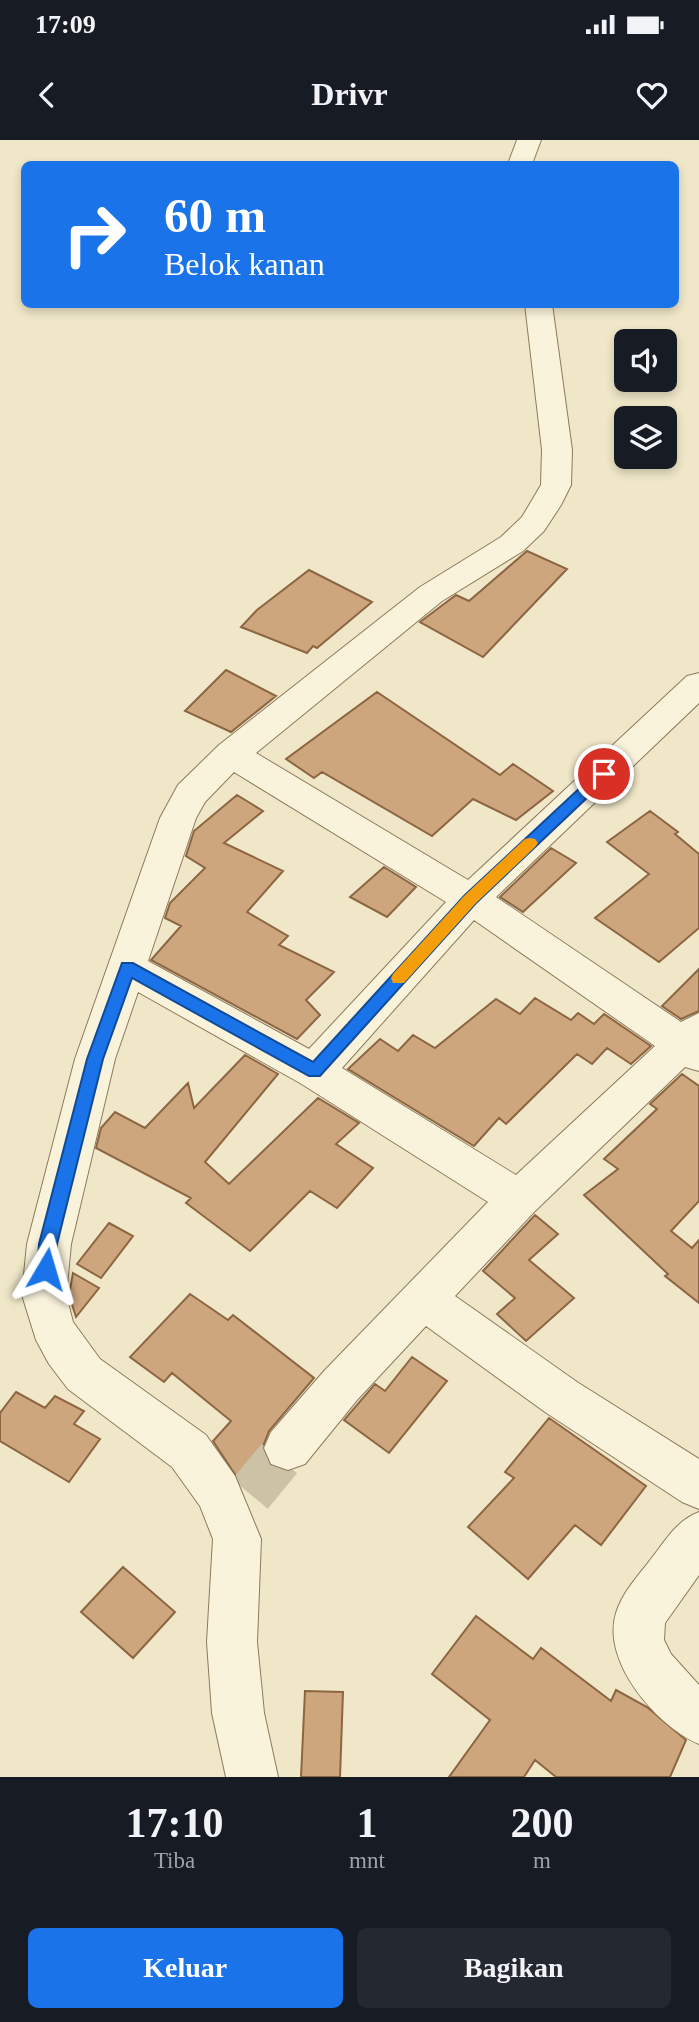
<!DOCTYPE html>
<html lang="id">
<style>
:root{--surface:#171b24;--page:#242831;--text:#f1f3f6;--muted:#9ea1a6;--accent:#1a73e8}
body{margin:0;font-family:Georgia,serif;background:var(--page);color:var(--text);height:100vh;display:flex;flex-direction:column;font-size:26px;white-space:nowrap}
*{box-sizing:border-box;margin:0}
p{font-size:23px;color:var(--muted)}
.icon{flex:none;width:38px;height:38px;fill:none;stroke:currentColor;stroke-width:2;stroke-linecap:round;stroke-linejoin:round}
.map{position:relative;height:1637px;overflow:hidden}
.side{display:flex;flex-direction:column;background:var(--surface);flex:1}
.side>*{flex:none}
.hud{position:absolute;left:21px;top:21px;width:658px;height:147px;border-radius:10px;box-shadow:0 4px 10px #0003;background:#1a73e8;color:#fff;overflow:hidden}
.controls{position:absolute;left:614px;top:189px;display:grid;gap:14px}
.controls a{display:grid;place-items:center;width:63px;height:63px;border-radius:10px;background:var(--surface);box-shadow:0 4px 10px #0003;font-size:35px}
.pin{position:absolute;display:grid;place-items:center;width:60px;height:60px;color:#fff;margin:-30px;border:4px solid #fff;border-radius:50%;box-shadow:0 2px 7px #0007}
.me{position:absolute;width:77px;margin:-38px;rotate:7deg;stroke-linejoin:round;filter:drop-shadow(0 0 5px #0008)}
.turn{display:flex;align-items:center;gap:24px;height:147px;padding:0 28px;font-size:32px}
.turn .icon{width:91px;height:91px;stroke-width:2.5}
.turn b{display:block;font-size:49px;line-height:60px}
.eta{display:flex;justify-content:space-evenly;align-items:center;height:119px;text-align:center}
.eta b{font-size:42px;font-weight:700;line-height:49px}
.primary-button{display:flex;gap:14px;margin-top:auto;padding:14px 28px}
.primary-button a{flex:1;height:80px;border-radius:10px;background:var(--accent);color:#fff;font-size:28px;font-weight:700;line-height:80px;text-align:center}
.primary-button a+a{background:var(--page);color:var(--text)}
.status{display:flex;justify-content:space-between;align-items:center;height:49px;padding:0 35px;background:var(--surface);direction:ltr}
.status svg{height:19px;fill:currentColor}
header{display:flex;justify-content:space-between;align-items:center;height:91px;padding:0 28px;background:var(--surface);font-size:32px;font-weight:700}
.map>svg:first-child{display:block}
.building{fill:#cea67e;stroke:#8c6642;stroke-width:2}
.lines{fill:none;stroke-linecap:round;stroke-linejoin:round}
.minor-tunnel{stroke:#ccc2a6;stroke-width:46;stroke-dasharray:46 23;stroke-linecap:butt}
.minor-casing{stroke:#8d7a5c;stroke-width:2}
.minor{fill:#faf3dc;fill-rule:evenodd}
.route{fill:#1a73e8;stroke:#114b97;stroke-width:2}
.slow{fill:#f59e0b}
</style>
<div class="status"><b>17:09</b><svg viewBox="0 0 49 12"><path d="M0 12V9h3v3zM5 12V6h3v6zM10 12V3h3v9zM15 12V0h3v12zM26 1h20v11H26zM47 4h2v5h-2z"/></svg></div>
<header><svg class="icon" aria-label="back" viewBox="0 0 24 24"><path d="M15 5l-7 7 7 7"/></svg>Drivr<svg class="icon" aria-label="heart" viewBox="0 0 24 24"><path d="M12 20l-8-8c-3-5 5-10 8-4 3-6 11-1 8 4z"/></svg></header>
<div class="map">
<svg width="699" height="1637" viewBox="0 0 699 1637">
<rect width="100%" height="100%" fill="#f0e7c8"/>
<path class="building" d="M527 411 567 429 483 517 420 482 456 455 469 461Z
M309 430 372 462 317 508 313 506 307 513 241 487 257 470Z
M226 530 276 556 231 592 185 571Z
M377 552 500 635 513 624 553 651 516 680 473 659 432 696 322 632 314 638 286 619Z
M237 655 263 671 224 703 283 731 247 772 288 796 279 805 334 832 306 860 320 875 297 899 151 820 181 786 165 778 170 763 205 728 186 716 194 691Z
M650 671 678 692 675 694 699 714V788L659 822 595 778 649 734 607 702Z
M551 708 576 723 523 772 500 757Z
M384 727 416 747 387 777 350 757Z
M699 829V871L681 879 662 866Z
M535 858 571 880 578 873 594 884 604 874 651 906 631 924 607 908 592 924 577 914 506 984 499 978 474 1006 348 929 380 899 398 911 413 895 435 908 496 859 520 874Z
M245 915 278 934 205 1022 229 1044 318 958 359 983 336 1004 373 1028 337 1068 310 1051 250 1111 186 1063 191 1058 96 1008 101 988 115 972 145 988 188 943 194 968Z
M682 934 699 946V1061L671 1091 692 1108 699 1100V1163L665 1136 668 1134 584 1055 618 1029 604 1019 657 969 650 964Z
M535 1075 558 1094 529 1120 574 1158 526 1201 497 1174 515 1158 483 1131Z
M109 1083 133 1096 101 1138 77 1124Z
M73 1133 99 1148 76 1177 69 1155Z
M190 1154 228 1180 233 1175 314 1238 269 1291 262 1309 269 1325 281 1330 258 1357 242 1345 213 1301 231 1281 172 1233 164 1242 130 1217Z
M412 1217 447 1241 389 1313 344 1280 375 1244 385 1251Z
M16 1252 45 1268 55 1256 84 1271 74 1284 100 1299 69 1342 0 1301V1273Z
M549 1278 646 1346 601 1405 575 1385 528 1439 468 1387 514 1338 505 1332Z
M123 1427 175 1472 133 1518 81 1472Z
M476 1476 533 1519 541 1508 611 1561 616 1550 647 1567 686 1600 670 1637H556L535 1620 524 1637H449L490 1580 432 1534Z
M305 1551 343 1552 340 1637H301Z"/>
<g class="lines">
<path class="minor-tunnel" d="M250 1354 288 1308"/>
<g class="minor-casing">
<path id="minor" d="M517 0H541L532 24H508Z
M525 164H552L572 310 571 345 561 365 544 391 523 411 442 461 256 613 468 740 687 536 699 533V563L496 757 681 882 699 873V931L685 927 534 1072 455 1156 577 1242 699 1319V1369L682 1362 545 1272 426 1186 357 1260 305 1324 288 1330 271 1324 264 1308 271 1292 325 1230 488 1062 300 943 138 852 115 919 71 1104 66 1155 73 1182 100 1219 206 1295 235 1336 261 1399 257 1502 264 1573 278 1637H226L212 1573 207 1502 213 1399 200 1366 172 1327 68 1249 49 1224 36 1200 22 1155 27 1104 75 919 160 678 178 645 219 605 420 447 501 397 522 377 541 345 542 310ZM234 632 446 762 309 909 148 821 196 678 205 662ZM474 780 655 906 516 1035 342 928Z
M699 1372V1435L665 1483 664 1500 671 1514 699 1545V1604C657 1586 601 1522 616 1473 622 1453 638 1436 651 1419 666 1400 676 1381 699 1372Z"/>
</g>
<use href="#minor" class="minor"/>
</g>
<path class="route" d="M604 628 611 634 609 637 476 763 320 936H309L132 838 103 919 57 1104 53 1135 46 1137 40 1135 37 1129 39 1104 87 919 122 823H133L313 922 465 755 599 630Z"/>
<path class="slow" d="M530 698 535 699 538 703 535 707 476 763 404 843H393L391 838 393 834 465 755 525 699Z"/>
</svg>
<div class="controls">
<a><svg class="icon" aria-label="sound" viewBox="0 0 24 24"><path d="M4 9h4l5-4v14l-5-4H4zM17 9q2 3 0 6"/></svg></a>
<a><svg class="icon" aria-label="layers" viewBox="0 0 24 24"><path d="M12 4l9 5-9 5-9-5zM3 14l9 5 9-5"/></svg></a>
</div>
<div class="pin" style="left:604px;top:634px;background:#d93025"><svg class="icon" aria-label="arrive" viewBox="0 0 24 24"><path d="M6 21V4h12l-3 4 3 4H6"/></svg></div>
<svg class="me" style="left:46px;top:1129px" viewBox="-20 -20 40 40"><path d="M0-17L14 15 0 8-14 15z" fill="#1a73e8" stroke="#fff" stroke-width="4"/></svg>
<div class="hud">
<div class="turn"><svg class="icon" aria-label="right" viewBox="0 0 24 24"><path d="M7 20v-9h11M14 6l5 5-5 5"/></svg><div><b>60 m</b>Belok kanan</div></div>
</div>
</div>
<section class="side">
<div class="eta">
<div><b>17:10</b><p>Tiba</p></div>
<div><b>1</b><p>mnt</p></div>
<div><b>200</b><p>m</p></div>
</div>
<div class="primary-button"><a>Keluar</a><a>Bagikan</a></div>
</section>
